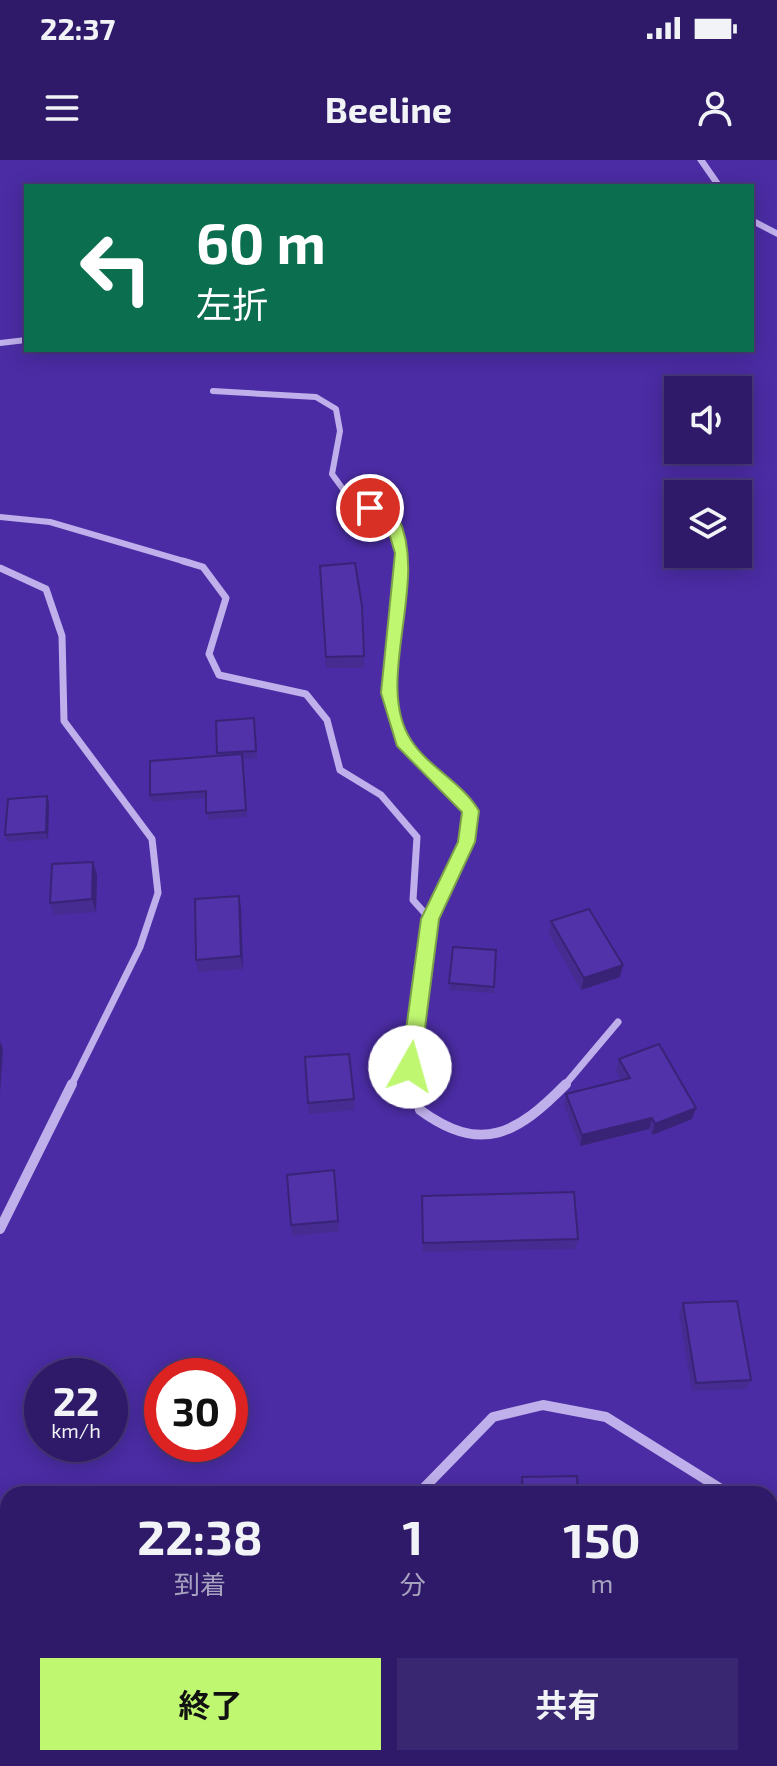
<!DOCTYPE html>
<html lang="ja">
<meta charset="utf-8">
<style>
:root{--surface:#2e1a69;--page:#3a2771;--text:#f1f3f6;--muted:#a7a1c0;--line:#49387d;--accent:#bff771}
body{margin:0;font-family:"Exo 2","Noto Sans JP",sans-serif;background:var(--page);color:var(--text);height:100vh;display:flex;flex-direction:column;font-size:30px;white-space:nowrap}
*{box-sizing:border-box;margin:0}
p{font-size:26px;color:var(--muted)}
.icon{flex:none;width:44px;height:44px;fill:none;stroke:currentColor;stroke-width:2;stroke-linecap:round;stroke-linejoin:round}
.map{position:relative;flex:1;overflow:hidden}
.side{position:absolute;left:0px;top:1326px;width:778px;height:280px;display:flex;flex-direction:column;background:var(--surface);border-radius:24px 24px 0 0;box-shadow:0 4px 20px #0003,0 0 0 2px var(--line)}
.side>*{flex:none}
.banner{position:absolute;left:24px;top:24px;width:730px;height:168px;border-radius:0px;box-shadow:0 4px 20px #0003,0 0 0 2px var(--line);background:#0b6e4f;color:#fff;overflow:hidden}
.fabs{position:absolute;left:664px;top:216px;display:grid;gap:16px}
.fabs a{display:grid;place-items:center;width:88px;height:88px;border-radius:0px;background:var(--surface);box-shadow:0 4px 20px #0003,0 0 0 2px var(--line);font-size:40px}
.speed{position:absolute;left:24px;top:1198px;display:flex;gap:16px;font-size:40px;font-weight:700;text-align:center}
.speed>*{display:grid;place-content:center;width:104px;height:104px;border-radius:50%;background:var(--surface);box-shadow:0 4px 20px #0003,0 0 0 2px var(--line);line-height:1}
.speed small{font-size:20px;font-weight:400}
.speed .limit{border:12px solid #d22;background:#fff;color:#111}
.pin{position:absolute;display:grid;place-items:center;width:68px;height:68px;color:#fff;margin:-34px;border:4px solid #fff;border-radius:50%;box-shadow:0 2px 8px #0007}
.me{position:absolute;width:88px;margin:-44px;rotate:7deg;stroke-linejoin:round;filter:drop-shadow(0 0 6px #0008)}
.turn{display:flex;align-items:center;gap:28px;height:168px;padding:0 40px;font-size:36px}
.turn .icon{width:104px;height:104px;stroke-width:2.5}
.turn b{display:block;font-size:56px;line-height:68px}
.eta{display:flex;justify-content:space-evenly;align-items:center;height:136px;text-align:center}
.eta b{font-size:48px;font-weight:700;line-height:56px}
.primary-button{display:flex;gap:16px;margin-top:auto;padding:16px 40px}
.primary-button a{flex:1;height:92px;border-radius:0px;background:var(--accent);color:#111;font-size:32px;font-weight:700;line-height:92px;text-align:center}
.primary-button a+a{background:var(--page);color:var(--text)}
.status{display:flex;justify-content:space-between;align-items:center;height:56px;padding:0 40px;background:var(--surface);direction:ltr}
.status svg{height:22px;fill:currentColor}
header{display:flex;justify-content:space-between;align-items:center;height:104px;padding:0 40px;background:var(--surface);font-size:36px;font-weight:700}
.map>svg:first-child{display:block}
.green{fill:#4b2ca4;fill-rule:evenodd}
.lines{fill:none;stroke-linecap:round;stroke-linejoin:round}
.minor-far2{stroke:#bfafeb;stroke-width:6}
.minor-far1{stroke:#bfafeb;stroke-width:7}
.minor{stroke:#bfafeb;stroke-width:10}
.tertiary{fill:#bfafeb;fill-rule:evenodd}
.wall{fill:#462b91}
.shaded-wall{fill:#392376}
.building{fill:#5132a9;stroke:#392376;stroke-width:2}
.route{fill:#bff771;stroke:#7ca149;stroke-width:2}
</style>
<div class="status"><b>22:37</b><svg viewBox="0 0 49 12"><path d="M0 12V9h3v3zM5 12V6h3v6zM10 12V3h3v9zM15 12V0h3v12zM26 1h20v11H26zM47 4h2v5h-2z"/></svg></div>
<header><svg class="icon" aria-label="menu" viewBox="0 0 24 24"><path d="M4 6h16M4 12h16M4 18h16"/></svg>Beeline<svg class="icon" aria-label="person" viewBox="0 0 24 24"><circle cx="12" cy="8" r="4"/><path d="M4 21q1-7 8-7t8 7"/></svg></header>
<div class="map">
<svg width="777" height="1606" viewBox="0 0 777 1606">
<rect width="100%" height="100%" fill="#3e228c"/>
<path class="green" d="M0 0H777V1606H0ZM26 26H752V190H26ZM678 230H738V290H678ZM678 334H738V394H678ZM42 1216H110V1284H42ZM162 1216H230V1284H162ZM8 1334H770V1598H8Z"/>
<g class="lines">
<path class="minor-far2" d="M0 183 26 180
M213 231 316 237 336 249 340 271 332 314 348 336 393 361 402 393 401 403
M0 357 50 362 190 403"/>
<path class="minor-far1" d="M183 401 203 407 226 438 209 494 219 515 306 534 327 560 340 610 381 635 417 677 413 740 430 759
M401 401 389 533 402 582 471 651 466 682 430 759 410 907 415 926
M0 408 46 429 62 476 64 561 152 679 158 733 140 787 71 926
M564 926 618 862"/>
<path class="minor" d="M414 924 420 950C481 995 517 974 566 924
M0 1069 72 924
M418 1334 493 1257 543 1245 606 1257 729 1334
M770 1349 777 1348
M211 1598 212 1606"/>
<path class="tertiary" d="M697 0H705L723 26H715Z
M752 57 777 70V77L752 64Z"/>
</g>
<path class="wall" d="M320 406 362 446 364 508H326Z
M254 558 257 598 243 599 247 657 208 660 206 638 151 642 150 635 218 596 216 561Z
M47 636 49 643 48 679 7 682 5 675Z
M97 715 96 752 54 755 50 743Z
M241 748 243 809 198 812 196 800Z
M551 761 620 817 581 830 549 774Z
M453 787 494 827V833L449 830Z
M305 897 354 939V950L309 954Z
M619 899 696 948 692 959 652 975 649 969 580 986 564 945 566 934 622 921 616 911Z
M334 1010 339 1071 292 1076 291 1065Z
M422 1036 578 1079 575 1089 423 1092Z
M683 1143 751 1220 746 1229 692 1231 679 1153Z
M522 1317 578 1334H520V1324Z"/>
<path class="shaded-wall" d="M47 636 49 643 48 679 46 672Z
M93 702 97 715 96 752 92 739Z
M239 736 241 748 243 809 241 796Z
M623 805 620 817 581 830 584 818Z
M0 881 3 889 0 933Z
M696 948 692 959 652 975 655 964Z
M652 958 649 969 580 986 582 975Z"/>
<path class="building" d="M355 403 362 446 364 496 326 497 320 406Z
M254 558 256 591 217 593 216 561Z
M242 594 246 650 206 653V631L150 635V601Z
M47 636 46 672 5 675 8 639Z
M93 702 92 739 50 743 52 704Z
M239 736 241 796 196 800 195 739Z
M589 749 623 805 584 818 551 761Z
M453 787 496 790 494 827 449 823Z
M659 884 696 948 655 964 652 958 582 975 566 934 630 918 619 899Z
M349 894 354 939 308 943 305 897Z
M334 1010 338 1061 291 1065 287 1015Z
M574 1032 578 1079 423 1083 422 1036Z
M737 1141 751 1220 696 1223 683 1143Z
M577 1316 578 1334H523L522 1317Z"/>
<path class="route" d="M370 344 398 357C430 421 373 522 411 580 428 607 463 623 479 651L475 682 439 759 420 907 410 915 401 907 421 759 458 682 462 652 397 586 381 533 395 393 386 363 363 348Z"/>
</svg>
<div class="fabs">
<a><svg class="icon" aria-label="sound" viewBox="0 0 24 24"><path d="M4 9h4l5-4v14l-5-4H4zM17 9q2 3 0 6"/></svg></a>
<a><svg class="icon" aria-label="layers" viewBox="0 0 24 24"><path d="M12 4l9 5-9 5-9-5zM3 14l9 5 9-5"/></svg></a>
</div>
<div class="speed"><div>22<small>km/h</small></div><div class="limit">30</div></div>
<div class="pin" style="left:370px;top:348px;background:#d93025"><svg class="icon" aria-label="arrive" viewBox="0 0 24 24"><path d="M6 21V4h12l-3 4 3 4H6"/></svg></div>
<svg class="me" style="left:410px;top:907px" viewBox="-20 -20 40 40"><circle r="19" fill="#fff"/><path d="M0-13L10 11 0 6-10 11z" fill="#bff771"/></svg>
<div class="banner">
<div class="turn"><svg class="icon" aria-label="left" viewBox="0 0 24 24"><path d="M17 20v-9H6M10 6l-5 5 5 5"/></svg><div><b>60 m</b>左折</div></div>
</div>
<section class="side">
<div class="eta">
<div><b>22:38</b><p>到着</p></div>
<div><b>1</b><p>分</p></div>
<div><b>150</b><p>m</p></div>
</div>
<div class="primary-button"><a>終了</a><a>共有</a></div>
</section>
</div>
